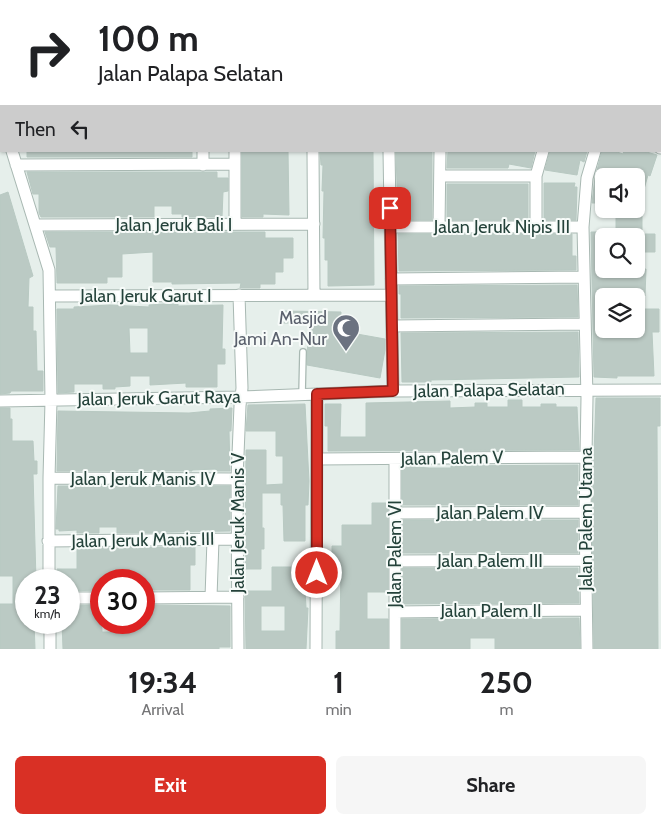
<!DOCTYPE html>
<style>
:root{--surface:#fff;--page:#f6f6f6;--text:#202124;--muted:#757577;--accent:#d93025}
body{margin:0;font-family:Cabin,sans-serif;background:var(--page);color:var(--text);height:100vh;display:flex;flex-direction:column;font-size:19px;white-space:nowrap}
*{box-sizing:border-box;margin:0}
p{font-size:16px;color:var(--muted)}
.icon{flex:none;width:28px;height:28px;fill:none;stroke:currentColor;stroke-width:2;stroke-linecap:round;stroke-linejoin:round}
.map{position:relative;height:649px;overflow:hidden}
.panel{display:flex;flex-direction:column;background:var(--surface);flex:1}
.panel>*{flex:none}
.hud{position:absolute;left:0px;top:0px;width:661px;height:152px;box-shadow:0 1px 4px #0004;background:#fff;color:var(--text);overflow:hidden}
.fabs{position:absolute;left:595px;top:168px;display:grid;gap:10px}
.fabs a{display:grid;place-items:center;width:50px;height:50px;border-radius:8px;background:var(--surface);box-shadow:0 1px 4px #0004;font-size:25px}
.speed{position:absolute;left:15px;top:569px;display:flex;gap:10px;font-size:25px;font-weight:700;text-align:center}
.speed>*{display:grid;place-content:center;width:65px;height:65px;border-radius:50%;background:var(--surface);box-shadow:0 1px 4px #0004;line-height:1}
.speed small{font-size:12px;font-weight:400}
.speed .limit{border:8px solid #d22;background:#fff;color:#111}
.pin{position:absolute;display:grid;place-items:center;width:42px;height:42px;color:#fff;margin:-21px;border-radius:10px;box-shadow:0 2px 8px #0006}
.me{position:absolute;width:55px;margin:-28px;rotate:0deg;stroke-linejoin:round;filter:drop-shadow(0 0 4px #0008)}
.turn{display:flex;align-items:center;gap:18px;height:105px;padding:0 15px;font-size:22px}
.turn .icon{width:65px;height:65px;stroke-width:2.5}
.turn b{display:block;font-size:35px;line-height:42px}
.then{display:flex;align-items:center;height:48px;padding:0 15px;background:#0003;gap:10px;font-size:19px}
.eta{display:flex;justify-content:space-evenly;align-items:center;height:85px;text-align:center}
.eta b{font-size:30px;font-weight:700;line-height:35px}
.primary-button{display:flex;gap:10px;margin-top:auto;padding:10px 15px}
.primary-button a{flex:1;height:58px;border-radius:8px;background:var(--accent);color:#fff;font-size:20px;font-weight:700;line-height:58px;text-align:center}
.primary-button a+a{background:var(--page);color:var(--text)}
.map>svg:first-child{display:block}
.building{fill:#bbcac4;stroke:#b8c9c2;fill-rule:evenodd}
.lines{fill:none;stroke-linecap:round;stroke-linejoin:round}
.lane-casing{stroke:#a8b8b2;stroke-width:8}
.street-casing{stroke:#a8b8b2;stroke-width:13}
.secondary-casing{stroke:#a4bbb3;stroke-width:17}
.lane{stroke:#fff;stroke-width:5.5}
.street{stroke:#fff;stroke-width:11}
.secondary{stroke:#fff;stroke-width:15}
.route-casing{stroke:#8d1f18;stroke-width:12}
.route{stroke:#d93025;stroke-width:9}
.labels{text-anchor:middle;dominant-baseline:central;stroke-width:4;stroke-linejoin:round;paint-order:stroke}
.street-label{font-size:18px;fill:#24423a;stroke:#f7fbf9}
.worship-label{font-size:18px;fill:#5b616d;stroke:#f7fbf9;text-anchor:end}
</style>
<div class="map">
<svg width="661" height="649" viewBox="0 0 661 649">
<rect width="100%" height="100%" fill="#e6efeb"/>
<path class="building" d="M27 151H192V157H27Z
M242 151H288L289 215 263 214V217H242Z
M320 151H373L374 285 328 286V260H325V238H323L324 191H322L323 165H321Z
M396 151H432V220H398Z
M448 151H535L531 168 509 164 508 168H447Z
M550 151H587L584 162 580 160 577 175 545 170Z
M602 151H614L623 154 624 151H643L657 155 650 176 648 175 639 207H636V176H604V203H592L595 178Z
M27 172H217V178H228V191L223 192 222 217H182V214H172V206H154V217H41L39 213V194H33Z
M544 183H575L574 187H577L576 220H544Z
M447 184H528V220H447Z
M8 192 33 276 29 278 28 307H33V331H36L37 371H43V391H11L10 393 0 394V195Z
M616 209H642V234H655V252H636V236H616Z
M45 232H265V238H293V258H283V272H275V284H260V288H240L241 283 172 284V282H153V252L122 254V277H107V283H57L56 247H50Z
M591 232H604V269H646L645 296H604V329H636V309H659V332H652L654 376H617V378L594 377Z
M398 234H572V256H576V270L399 271Z
M577 285 578 317 401 318V294H399V286Z
M164 304H178V306L223 305 222 349H225V364H217V387H186V383L150 385V376H130V386L115 387V389H103V384H74V392L58 393 57 309H74V307L110 305 149 307V305ZM129 328H148V353H130Z
M283 311 341 312 340 331 385 339V350L380 378 307 365V351L312 323H282Z
M578 332 579 377 431 380V382H402L401 333Z
M596 398H660V426H657L658 649H594L592 512Z
M508 400H522V407H541V404H556V407H577L579 450 328 451V426H325V404H341L340 437H366V403L450 401V408L475 407V403H487V407H508Z
M305 404 309 481 308 505H305V541H284L283 505H281V493H262V528H264V549H261V569H245L246 450H266V485L283 484V456H276V431H246L248 405Z
M0 408H10V419H12V441H33L34 461H37V474H33L36 580H26V622H34L35 649H0V604H13V576H0Z
M232 408 231 431H229L230 471H216V469L192 470V471H57L58 411 189 413 210 411V409Z
M578 465V505H402V466L429 468H451V466Z
M58 486H230V531L117 533V527H99V533H77V530L59 531V529H56Z
M372 503H388V592H367V619H388V649H336V631H340L341 566H332V546H342V525H372Z
M402 520H578V553H402Z
M195 547V565H190V590H147V587H145V580H100V590L69 591V580H57V569H77V548Z
M272 567H306V577H307V588H305L306 608H308L306 649H246L245 591H272ZM261 606H285V631H261Z
M402 568H578L579 603 402 604Z
M69 606 101 605 102 632H121V622H148V605L230 606V647H219V649H63L62 622H69Z
M579 618 580 649H495V638H470V649H402V619Z"/>
<g class="lines">
<g class="lane-casing">
<path id="lane" d="M302 395 303 352"/>
</g>
<g class="street-casing">
<path id="street" d="M312 0V1
M547 1V0
M0 81 1 80
M0 109 1 113
M660 148H661
M12 151 49 270 51 401 49 478V580
M203 151V165
M313 151 314 295
M389 151 393 391
M16 165 235 164
M440 176H536
M235 224V151
M35 225 314 224
M390 227H583
M439 227 440 151
M536 227V176L543 151
M391 279 584 277
M50 296 391 295
M392 326 585 324
M0 401 241 397 393 391 661 390
M317 459 586 457
M395 459V649
M49 478 237 479
M395 513 585 512
M48 541 237 539
M394 561 586 560
M211 597 213 540
M69 598H101
M144 598 238 597
M395 612 586 610
M50 622V649
M238 649 237 479 240 406 242 388 239 295
M316 649 317 394
M587 649 585 512 587 398 583 227 587 178 595 151"/>
</g>
<g class="secondary-casing">
<path id="secondary" d="M481 0 485 1
M660 64 661 65"/>
</g>
<use href="#lane" class="lane"/>
<use href="#street" class="street"/>
<use href="#secondary" class="secondary"/>
</g>
<g class="lines">
<g class="route-casing">
<path id="route" d="M317 573V394L393 391 390 208"/>
</g>
<use href="#route" class="route"/>
</g>
<defs>
<g id="mosque-pin" transform="scale(1.4375)"><path d="M0 17L-7.5 6A9.5 9.5 0 1 1 7.5 6Z" fill="#6b7280" stroke="#f7fbf9"/><path d="M3.5-4.9A6 6 0 1 0 3.5 4.9A5 5 0 1 1 3.5-4.9Z" fill="#fff"/></g>
</defs>
<g fill-rule="evenodd">
<use href="#mosque-pin" x="346" y="328"/>
</g>
<g class="labels">
<g class="street-label">
<text x="174" y="225">Jalan Jeruk Bali I</text>
<text x="502" y="227">Jalan Jeruk Nipis III</text>
<text x="146" y="296">Jalan Jeruk Garut I</text>
<text transform="translate(489 390) rotate(-1)">Jalan Palapa Selatan</text>
<text transform="translate(159 398) rotate(-1)">Jalan Jeruk Garut Raya</text>
<text transform="translate(452 458) rotate(-1)">Jalan Palem V</text>
<text x="143" y="479">Jalan Jeruk Manis IV</text>
<text x="490" y="513">Jalan Palem IV</text>
<text transform="translate(586 519) rotate(-90)">Jalan Palem Utama</text>
<text transform="translate(238 523) rotate(-90)">Jalan Jeruk Manis V</text>
<text transform="translate(143 540) rotate(-1)">Jalan Jeruk Manis III</text>
<text transform="translate(395 554) rotate(-90)">Jalan Palem VI</text>
<text x="490" y="561">Jalan Palem III</text>
<text x="491" y="611">Jalan Palem II</text>
</g>
<g class="worship-label">
<text x="327" y="318">Masjid<tspan x="327" dy="21">Jami An-Nur</tspan></text>
</g>
</g>
</svg>
<div class="fabs">
<a><svg class="icon" aria-label="sound" viewBox="0 0 24 24"><path d="M4 9h4l5-4v14l-5-4H4zM17 9q2 3 0 6"/></svg></a>
<a><svg class="icon" aria-label="search" viewBox="0 0 24 24"><circle cx="10" cy="10" r="6"/><path d="M15 15l6 6"/></svg></a>
<a><svg class="icon" aria-label="layers" viewBox="0 0 24 24"><path d="M12 4l9 5-9 5-9-5zM3 14l9 5 9-5"/></svg></a>
</div>
<div class="speed"><div>23<small>km/h</small></div><div class="limit">30</div></div>
<div class="pin" style="left:390px;top:208px;background:#d93025"><svg class="icon" aria-label="arrive" viewBox="0 0 24 24"><path d="M6 21V4h12l-3 4 3 4H6"/></svg></div>
<svg class="me" style="left:317px;top:573px" viewBox="-20 -20 40 40"><circle r="17" fill="#d93025" stroke="#fff" stroke-width="3"/><path d="M0-11L8 9 0 5-8 9z" fill="#fff"/></svg>
<div class="hud">
<div class="turn"><svg class="icon" aria-label="right" viewBox="0 0 24 24"><path d="M7 20v-9h11M14 6l5 5-5 5"/></svg><div><b>100 m</b>Jalan Palapa Selatan</div></div>
<div class="then">Then<svg class="icon" aria-label="left" viewBox="0 0 24 24"><path d="M17 20v-9H6M10 6l-5 5 5 5"/></svg></div>
</div>
</div>
<section class="panel">
<div class="eta">
<div><b>19:34</b><p>Arrival</p></div>
<div><b>1</b><p>min</p></div>
<div><b>250</b><p>m</p></div>
</div>
<div class="primary-button"><a>Exit</a><a>Share</a></div>
</section>
